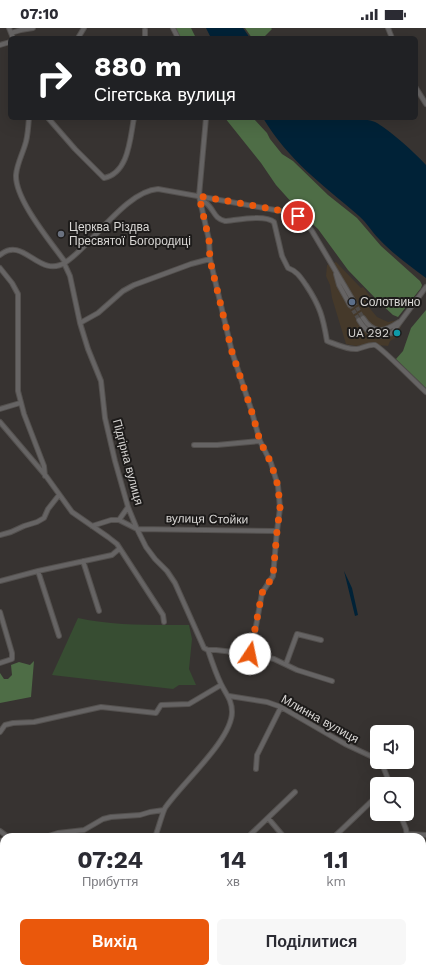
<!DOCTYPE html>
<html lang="uk">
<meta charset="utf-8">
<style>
:root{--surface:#fff;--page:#f7f7f7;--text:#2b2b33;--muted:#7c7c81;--accent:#ea580c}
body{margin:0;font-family:"Work Sans",sans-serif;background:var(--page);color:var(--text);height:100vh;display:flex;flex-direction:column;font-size:15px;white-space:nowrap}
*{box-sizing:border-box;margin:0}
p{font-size:13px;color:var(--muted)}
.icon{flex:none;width:22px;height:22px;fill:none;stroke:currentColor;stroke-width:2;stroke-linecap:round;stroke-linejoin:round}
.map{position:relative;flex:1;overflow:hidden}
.details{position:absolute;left:0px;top:805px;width:426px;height:140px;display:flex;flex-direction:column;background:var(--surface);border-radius:12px 12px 0 0;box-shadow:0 4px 16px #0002}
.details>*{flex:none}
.guide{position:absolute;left:8px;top:8px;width:410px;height:84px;border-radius:6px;box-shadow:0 4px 16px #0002;background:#202124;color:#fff;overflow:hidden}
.controls{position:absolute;left:370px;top:697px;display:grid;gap:8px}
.controls a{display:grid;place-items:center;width:44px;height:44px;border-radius:6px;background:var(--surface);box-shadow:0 4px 16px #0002;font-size:20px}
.pin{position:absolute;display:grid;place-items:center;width:34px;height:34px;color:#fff;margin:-17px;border:2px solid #fff;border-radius:50%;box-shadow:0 1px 4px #0007}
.me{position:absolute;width:44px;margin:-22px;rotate:11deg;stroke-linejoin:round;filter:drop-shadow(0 0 3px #0008)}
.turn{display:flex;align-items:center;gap:14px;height:84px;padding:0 20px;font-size:18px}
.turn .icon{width:52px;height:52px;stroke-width:2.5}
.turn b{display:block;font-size:28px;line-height:34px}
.eta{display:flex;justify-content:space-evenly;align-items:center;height:68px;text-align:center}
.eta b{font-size:24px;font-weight:700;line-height:28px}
.cta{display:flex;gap:8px;margin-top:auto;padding:8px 20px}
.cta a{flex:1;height:46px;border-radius:6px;background:var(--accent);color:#fff;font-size:16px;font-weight:700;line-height:46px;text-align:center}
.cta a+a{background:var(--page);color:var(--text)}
.status{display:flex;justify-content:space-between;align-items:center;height:28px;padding:0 20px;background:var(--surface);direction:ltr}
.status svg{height:11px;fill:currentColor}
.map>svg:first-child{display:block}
.commercial{fill:#45392a}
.green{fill:#374d32}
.forest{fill:#4e6d46}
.water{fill:#002237}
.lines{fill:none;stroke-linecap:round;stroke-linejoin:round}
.minor-tunnel{stroke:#4f4c4a;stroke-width:4;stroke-dasharray:4 2;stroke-linecap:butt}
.minor-casing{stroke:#54514f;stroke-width:6}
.minor{stroke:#666464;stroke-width:4}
.route{stroke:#ea580c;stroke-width:7;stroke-dasharray:0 12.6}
.worship-dot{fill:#6b7280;stroke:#1d1b1a;stroke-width:1.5}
.service-dot{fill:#5c6f8a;stroke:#1d1b1a;stroke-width:1.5}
.culture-dot{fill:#0f9aa8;stroke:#1d1b1a;stroke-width:1.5}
.labels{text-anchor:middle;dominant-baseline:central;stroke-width:4;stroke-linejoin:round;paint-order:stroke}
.poi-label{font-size:12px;fill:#d9d7d5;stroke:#1d1b1a;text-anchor:start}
.street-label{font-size:12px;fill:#d9d7d5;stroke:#1d1b1a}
</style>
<div class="status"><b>07:10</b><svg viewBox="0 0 49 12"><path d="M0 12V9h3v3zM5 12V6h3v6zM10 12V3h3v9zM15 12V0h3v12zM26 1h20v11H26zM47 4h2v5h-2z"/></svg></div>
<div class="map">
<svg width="426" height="945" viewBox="0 0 426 945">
<rect width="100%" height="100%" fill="#373331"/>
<path class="commercial" d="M336 234 361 260 363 259 373 272 367 277 377 289 388 294 398 292 402 295 397 309 390 313 388 318 368 316 356 318 346 316 332 270 330 257 326 248 327 237Z"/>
<path class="green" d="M78 590C115 598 152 597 189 597L192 611 189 641 196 657H179L173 661 52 647Z"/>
<path class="forest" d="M175 0H191L196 10H181Z
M245 0H271L272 1 263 10H252Z
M225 90 254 91 267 105 270 111 282 126 293 133 328 167 357 190 381 218 420 253 422 257 421 260 398 289 393 287 378 273 348 242 318 201 302 186 276 157 261 135Z
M426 282V360L396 331 403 323 411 300Z
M34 633 31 669 0 675V645L4 651H8L12 647 11 637 19 634 30 637Z"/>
<path class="water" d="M206 0H243L250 10H211Z
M263 90C286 90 360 86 377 95 394 106 412 122 426 137V250C410 238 393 226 379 211 372 204 367 195 359 188 322 156 289 133 263 90Z
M344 543 352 560 358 587 355 588Z"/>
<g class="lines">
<path class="minor-tunnel" d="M354 274 363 290
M350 277 359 292"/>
<g class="minor-casing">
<path id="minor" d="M9 0 13 10
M173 0 178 10
M388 0 392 10
M21 2 33 0
M145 2V10
M11 5 21 2 22 0
M78 10 84 0
M0 17 10 14
M416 60 426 76
M29 90C28 99 28 109 25 117 22 127 17 136 16 147 15 172 51 214 65 234
M48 90 75 121 104 150C129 145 130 110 134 90
M206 90 199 168 209 212 210 231 232 324 251 381 260 413 271 435 278 458 280 480 277 503 273 548 262 565 251 626
M200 172C202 173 204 173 206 175 214 181 214 191 225 193 237 192 265 186 274 194L282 228 288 240C297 243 301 250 306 257 320 278 323 289 327 313 335 316 348 322 357 321 363 320 369 316 375 317 381 319 419 358 426 364
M0 227C24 207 39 252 66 234 93 216 126 163 158 161L292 185 298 188 305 194 312 203 354 274
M64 235 70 248 80 295 88 321 101 353 105 390 115 433 128 479 137 501 146 519 155 531 167 543 175 555 204 620 208 622C212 634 216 646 221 656 226 666 232 672 232 684 232 712 181 756 165 780 162 786 158 802 155 809
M0 240 12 255 18 266V363L24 386 44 438 45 448
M336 246 339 257 350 277
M363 290C374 307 384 304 399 294
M359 292C367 305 377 312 392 305L426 259
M80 295 98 285 123 263 134 257 191 236 210 231
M0 381 20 375
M0 394 46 448 72 484 108 509 117 516 163 587 164 594
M194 417H217L260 413
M119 492 128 479
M92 498 111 492H119L137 501 277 503
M0 507 11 504 24 498 37 494 44 490 48 481 59 467
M83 533 99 583
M38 543 59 608
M0 553 38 543 112 527 119 521
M0 584 12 625V631L0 635
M208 622H216L251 626 274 631 297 642 332 653
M286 636 297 606 321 612
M229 668 267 674 281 679 345 716 377 731
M0 704 5 697 13 695 34 694 101 679 156 685 161 677 189 676 221 657
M380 734 382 736 390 756
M256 741 257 727 281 679
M400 786 406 801 407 809
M268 790 284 809
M0 803 8 809
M251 806 295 764
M407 806 426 807
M45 809 58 805 84 802 103 791 111 789 140 787 150 784 164 782
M334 809 377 768
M0 813 4 812
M0 832 4 829
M103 945 105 941
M187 945 189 941
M388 945 389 941"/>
</g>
<use href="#minor" class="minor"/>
</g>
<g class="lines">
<path class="route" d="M250 626 262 565 273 548 277 503 280 480 278 458 271 435 260 413 251 381 232 324 210 232 209 212 199 168 262 179 292 185 298 188"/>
</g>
<circle class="worship-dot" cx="61" cy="206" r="4"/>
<circle class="service-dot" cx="352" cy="274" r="4"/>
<circle class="culture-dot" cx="397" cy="305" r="4"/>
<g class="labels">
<g class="poi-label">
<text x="69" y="199">Церква Різдва<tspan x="69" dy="14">Пресвятої Богородиці</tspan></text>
<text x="360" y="274">Солотвино</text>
<text x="389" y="305" text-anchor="end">UA 292</text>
</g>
<g class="street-label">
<text transform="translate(128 434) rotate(75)">Підгірна вулиця</text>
<text transform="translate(207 491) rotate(1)">вулиця Стойки</text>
<text transform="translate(320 691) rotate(29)">Млинна вулиця</text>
</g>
</g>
</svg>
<div class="controls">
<a><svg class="icon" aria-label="sound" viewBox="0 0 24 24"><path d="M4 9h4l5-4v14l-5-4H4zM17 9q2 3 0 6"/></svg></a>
<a><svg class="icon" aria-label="search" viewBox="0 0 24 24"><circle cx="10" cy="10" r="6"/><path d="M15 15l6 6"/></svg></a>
</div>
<div class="pin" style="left:298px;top:188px;background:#d93025"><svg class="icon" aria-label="arrive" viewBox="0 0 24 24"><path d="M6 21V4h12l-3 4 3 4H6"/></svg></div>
<svg class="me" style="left:250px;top:626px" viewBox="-20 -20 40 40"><circle r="19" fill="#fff"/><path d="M0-13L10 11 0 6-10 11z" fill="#ea580c"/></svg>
<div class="guide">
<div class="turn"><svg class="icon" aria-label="right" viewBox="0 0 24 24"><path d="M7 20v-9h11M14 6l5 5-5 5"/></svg><div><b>880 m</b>Сігетська вулиця</div></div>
</div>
<section class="details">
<div class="eta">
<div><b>07:24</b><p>Прибуття</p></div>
<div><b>14</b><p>хв</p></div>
<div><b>1.1</b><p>km</p></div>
</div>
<div class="cta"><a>Вихід</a><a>Поділитися</a></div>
</section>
</div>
